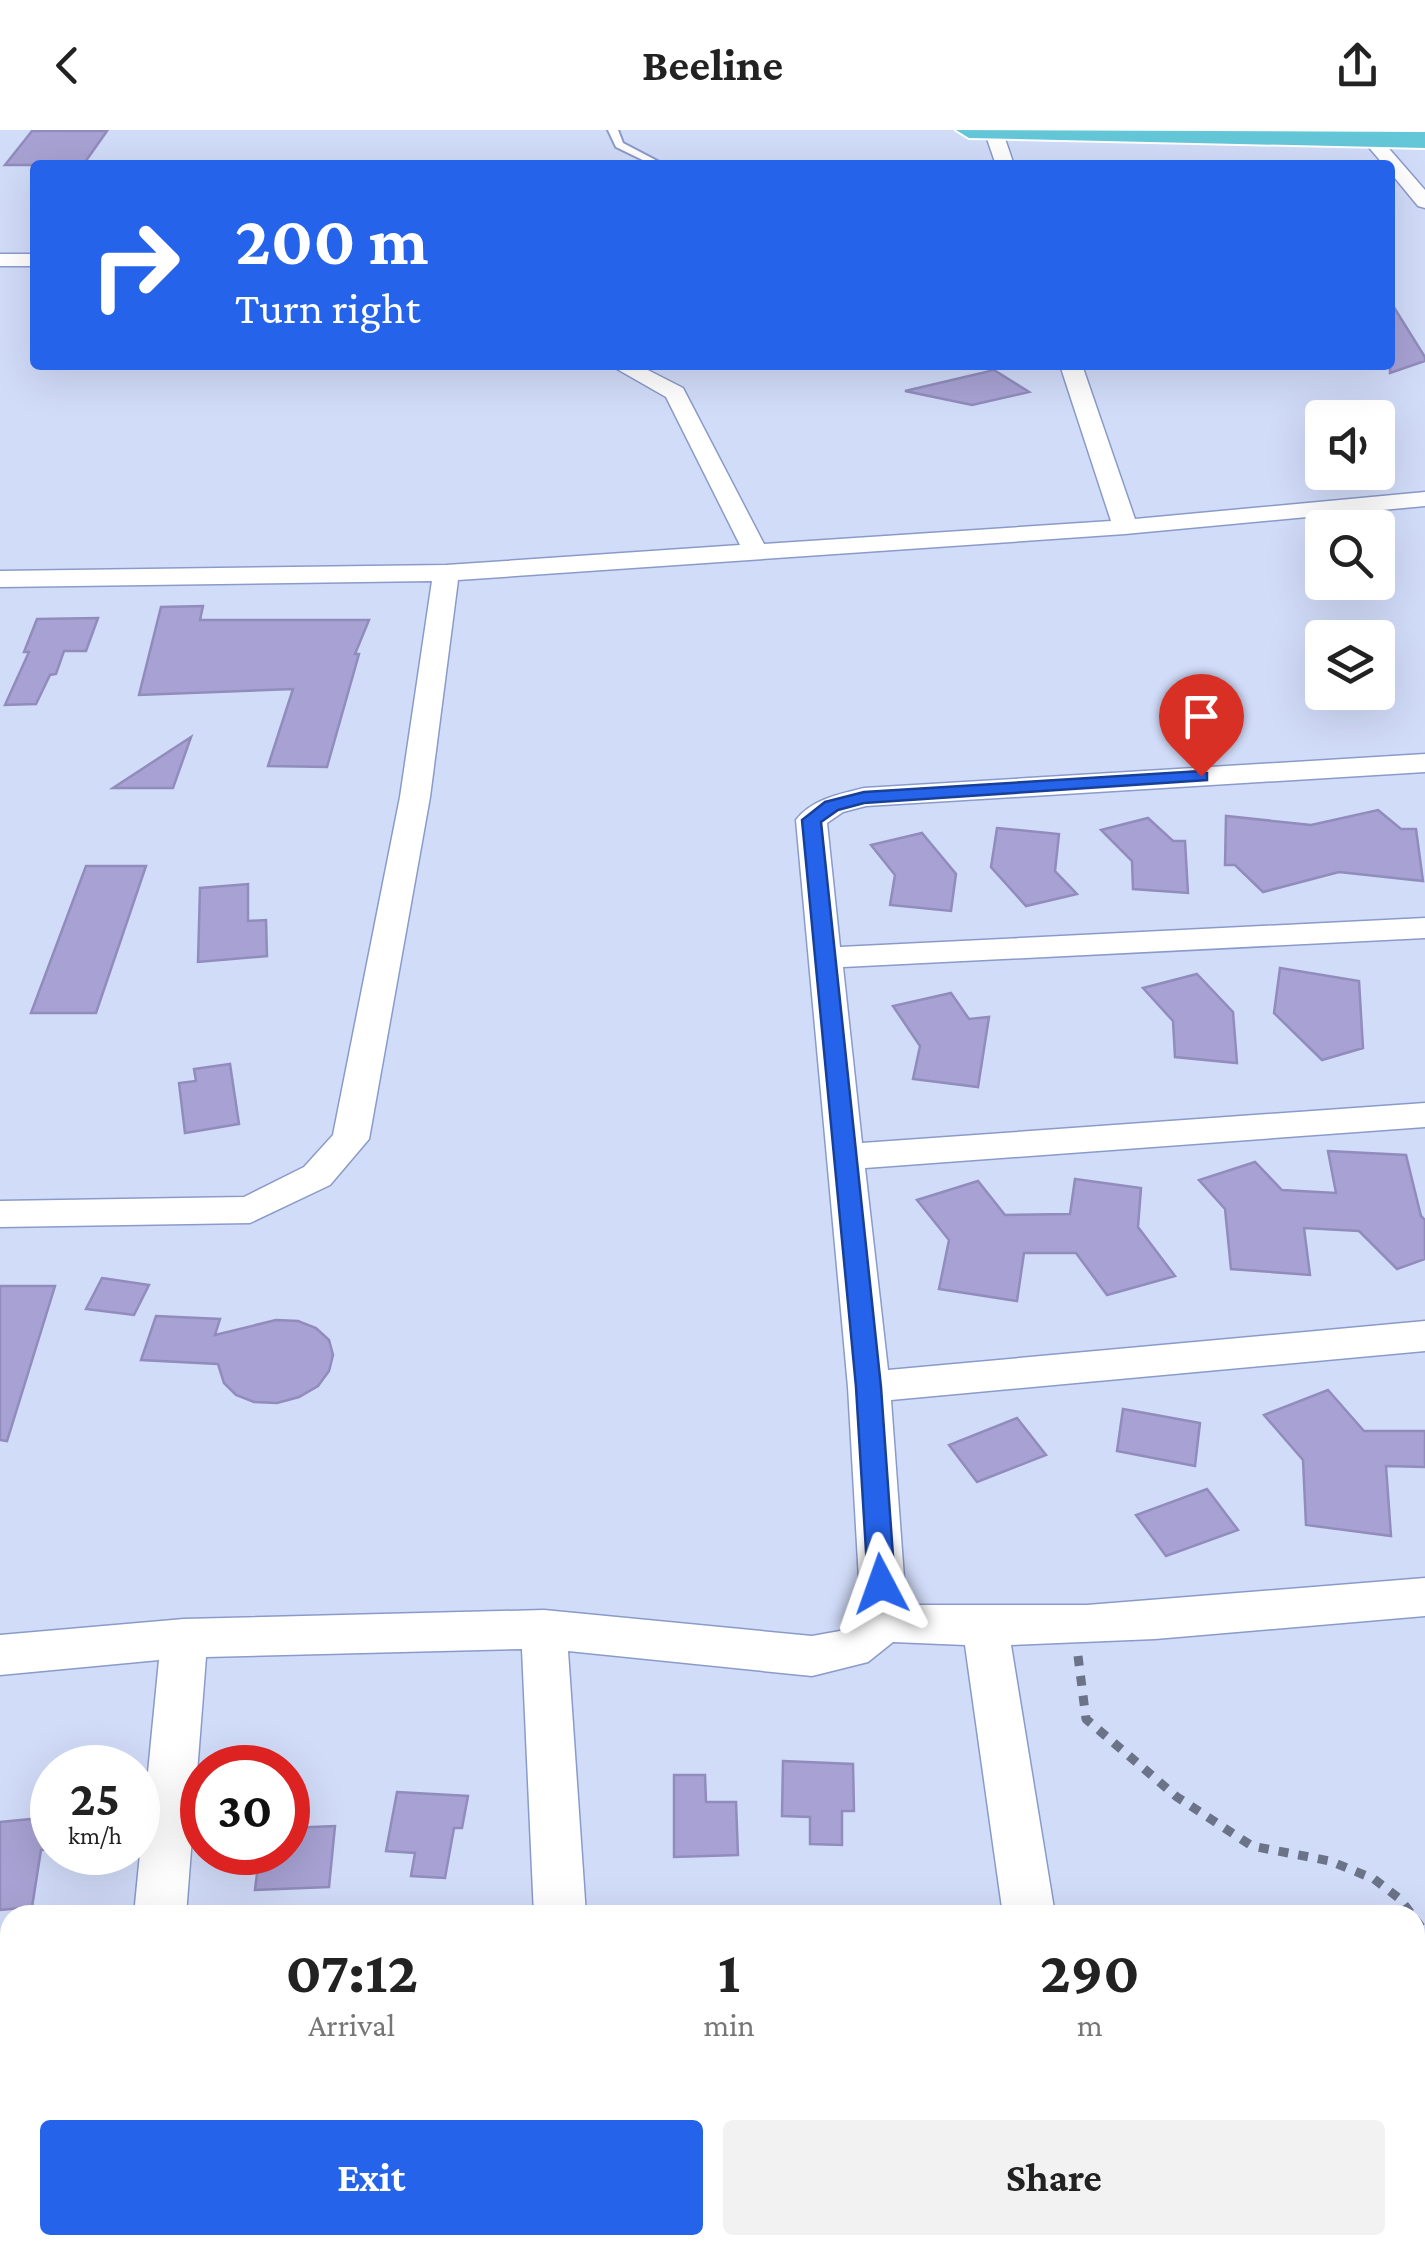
<!DOCTYPE html>
<style>
:root{--surface:#fff;--page:#f2f2f2;--text:#222;--muted:#767676;--accent:#2563eb}
body{margin:0;font-family:"Crimson Pro",serif;background:var(--page);color:var(--text);height:100vh;display:flex;flex-direction:column;font-size:38px;white-space:nowrap}
*{box-sizing:border-box;margin:0}
p{font-size:32px;color:var(--muted)}
.icon{flex:none;width:55px;height:55px;fill:none;stroke:currentColor;stroke-width:2;stroke-linecap:round;stroke-linejoin:round}
.map{position:relative;flex:1;overflow:hidden}
.sheet{position:absolute;left:0px;top:1775px;width:1425px;height:350px;display:flex;flex-direction:column;background:var(--surface);border-radius:30px 30px 0 0;box-shadow:0 10px 40px #0002}
.sheet>*{flex:none}
.banner{position:absolute;left:30px;top:30px;width:1365px;height:210px;border-radius:10px;box-shadow:0 10px 40px #0002;background:#2563eb;color:#fff;overflow:hidden}
.buttons{position:absolute;left:1305px;top:270px;display:grid;gap:20px}
.buttons a{display:grid;place-items:center;width:90px;height:90px;border-radius:10px;background:var(--surface);box-shadow:0 10px 40px #0002;font-size:50px}
.speed{position:absolute;left:30px;top:1615px;display:flex;gap:20px;font-size:50px;font-weight:700;text-align:center}
.speed>*{display:grid;place-content:center;width:130px;height:130px;border-radius:50%;background:var(--surface);box-shadow:0 10px 40px #0002;line-height:1}
.speed small{font-size:25px;font-weight:400}
.speed .limit{border:15px solid #d22;background:#fff;color:#111}
.pin{position:absolute;display:grid;place-items:center;width:85px;height:85px;color:#fff;margin:-102px -42px;border-radius:50% 50% 50% 0;rotate:-45deg;box-shadow:0 0 10px #0007}
.pin .icon{rotate:45deg}
.me{position:absolute;width:110px;margin:-55px;rotate:356deg;stroke-linejoin:round;filter:drop-shadow(0 0 8px #0008)}
.turn{display:flex;align-items:center;gap:35px;height:210px;padding:0 40px;font-size:45px}
.turn .icon{width:130px;height:130px;stroke-width:2.5}
.turn b{display:block;font-size:70px;line-height:85px}
.eta{display:flex;justify-content:space-evenly;align-items:center;height:170px;text-align:center}
.eta b{font-size:60px;font-weight:700;line-height:70px}
.button{display:flex;gap:20px;margin-top:auto;padding:20px 40px}
.button a{flex:1;height:115px;border-radius:10px;background:var(--accent);color:#fff;font-size:40px;font-weight:700;line-height:115px;text-align:center}
.button a+a{background:var(--page);color:var(--text)}
header{display:flex;justify-content:space-between;align-items:center;height:130px;padding:0 40px;background:var(--surface);font-size:45px;font-weight:700}
.map>svg:first-child{display:block}
.building{fill:#a7a2d3;stroke:#918cbc;stroke-width:2.5}
.lines{fill:none;stroke-linecap:round;stroke-linejoin:round}
.lane-casing{stroke:#8b9bc9;stroke-width:4}
.street-casing{stroke:#8b9bc9;stroke-width:3}
.highway-casing{stroke:#fff;stroke-width:4}
.path{stroke:#6b7389;stroke-width:9;stroke-dasharray:10 10;stroke-linecap:butt}
.lane{fill:#fff;fill-rule:evenodd}
.street{fill:#fff;fill-rule:evenodd}
.highway{fill:#64c7d8;fill-rule:evenodd}
.route{fill:#2563eb;stroke:#184099;stroke-width:2.5}
</style>
<header><svg class="icon" aria-label="back" viewBox="0 0 24 24"><path d="M15 5l-7 7 7 7"/></svg>Beeline<svg class="icon" aria-label="share" viewBox="0 0 24 24"><path d="M12 15V3M7 8l5-5 5 5M5 13v7h14v-7"/></svg></header>
<div class="map">
<svg width="1425" height="2125" viewBox="0 0 1425 2125">
<rect width="100%" height="100%" fill="#d1dcf9"/>
<path class="building" d="M32 1H107L83 35H5Z
M1390 171 1425 227V231L1390 243Z
M994 240 1029 262 972 275 905 261Z
M203 476 200 490H369L355 524H359L327 637 268 636 293 559 139 565 161 477Z
M98 488 86 521H64L56 544 50 545 36 574 5 575 29 522H24L37 489Z
M191 607 173 658H113Z
M1378 680 1401 699H1416L1423 751 1339 742 1263 762 1235 735H1225L1226 686 1311 695Z
M1148 688 1173 711H1185L1188 763 1133 759 1132 731 1101 700Z
M997 698 1059 704 1055 741 1077 764 1026 776 991 737Z
M922 703 956 744 951 781 890 775 895 745 871 715Z
M86 736H146L96 883H31Z
M248 754V791L266 790 267 826 198 832 200 758Z
M1280 838 1359 851 1363 918 1322 930 1274 883Z
M1197 844 1233 882 1237 933 1175 927 1173 891 1143 858Z
M951 863 969 889 989 887 978 957 913 949 920 916 893 876Z
M230 934 239 994 185 1003 179 953 196 951 194 939Z
M1328 1021 1406 1025 1421 1086 1425 1090V1129L1397 1139 1359 1101 1304 1098 1310 1145 1231 1139 1225 1079 1199 1050 1255 1032 1282 1060 1336 1063Z
M1075 1049 1141 1058 1138 1097 1175 1146 1107 1165 1076 1123H1024L1017 1171 939 1159 949 1110 917 1070 978 1051 1005 1085 1070 1084Z
M102 1148 149 1155 134 1185 86 1179Z
M0 1156H55L7 1311 0 1310Z
M156 1186 220 1189 215 1205 276 1190 298 1191 316 1198 329 1210 333 1225 329 1241 318 1256 299 1267 277 1273 254 1272 236 1265 224 1253 218 1234 141 1230Z
M1328 1260 1364 1301H1425V1337L1386 1336 1391 1406 1306 1395 1303 1330 1264 1285Z
M1123 1279 1200 1293 1195 1336 1117 1321Z
M1017 1288 1046 1325 977 1352 949 1315Z
M1207 1359 1238 1400 1166 1426 1136 1385Z
M783 1631 853 1634 854 1681H842V1715L810 1714V1687L782 1686Z
M674 1645H705L706 1672H736L738 1725 674 1727Z
M397 1662 468 1666 462 1698H454L445 1748 411 1746 415 1723 386 1721Z
M52 1687V1719L41 1720 32 1777 0 1780V1692Z
M335 1696 329 1757 255 1760 259 1727 288 1722V1698Z"/>
<g class="lines">
<g class="lane-casing">
<path id="lane" d="M608 0H618L623 13 665 35H653L616 17Z"/>
</g>
<g class="street-casing">
<path id="street" d="M984 0H1002L1014 35H996Z
M1372 5 1378 6 1425 60V78L1418 76 1390 42V35H1384L1366 14 1363 10Z
M0 124H35V136H0Z
M610 235H638L683 258 764 414 1111 391 1060 235H1082L1135 389 1425 362V376L1125 404 458 450 430 667 369 1009 330 1055 250 1093 0 1097V1071L244 1067 304 1037 333 1005 400 667 432 451 0 457V441L446 435 740 415 666 267Z
M1425 624V642L866 676 843 682 827 693 840 817 1425 788V808L843 837 862 1013 1425 973V997L865 1038 888 1240 1425 1191V1221L891 1270 906 1475H1087L1425 1448V1486L1155 1509 1011 1515 1055 1785H1003L965 1515 893 1512 868 1532 812 1546 568 1521 586 1785H534L522 1519 206 1527 186 1785H134L159 1530 0 1545V1505L184 1489 544 1480 812 1506 840 1501 861 1485 848 1257 796 690C812 669 840 664 864 658Z
M101 2115H159V2125H101Z
M550 2115H608V2125H550Z
M1050 2115H1108L1110 2125H1052Z"/>
</g>
<g class="highway-casing">
<path id="highway" d="M956 0 1425 2V18L969 8Z"/>
</g>
<path class="path" d="M1078 1526 1086 1589 1177 1667 1252 1716 1330 1731 1374 1749 1400 1769 1412 1785
M1415 1789 1425 1802"/>
<use href="#lane" class="lane"/>
<use href="#street" class="street"/>
<use href="#highway" class="highway"/>
</g>
<path class="route" d="M1201 641 1207 643V650L864 673 838 680 821 692 881 1257 895 1454 891 1462 881 1465 872 1462 868 1454 856 1257 802 690 825 672 864 662Z"/>
</svg>
<div class="buttons">
<a><svg class="icon" aria-label="sound" viewBox="0 0 24 24"><path d="M4 9h4l5-4v14l-5-4H4zM17 9q2 3 0 6"/></svg></a>
<a><svg class="icon" aria-label="search" viewBox="0 0 24 24"><circle cx="10" cy="10" r="6"/><path d="M15 15l6 6"/></svg></a>
<a><svg class="icon" aria-label="layers" viewBox="0 0 24 24"><path d="M12 4l9 5-9 5-9-5zM3 14l9 5 9-5"/></svg></a>
</div>
<div class="speed"><div>25<small>km/h</small></div><div class="limit">30</div></div>
<div class="pin" style="left:1201px;top:646px;background:#d93025"><svg class="icon" aria-label="arrive" viewBox="0 0 24 24"><path d="M6 21V4h12l-3 4 3 4H6"/></svg></div>
<svg class="me" style="left:881px;top:1454px" viewBox="-20 -20 40 40"><path d="M0-17L14 15 0 8-14 15z" fill="#2563eb" stroke="#fff" stroke-width="4"/></svg>
<div class="banner">
<div class="turn"><svg class="icon" aria-label="right" viewBox="0 0 24 24"><path d="M7 20v-9h11M14 6l5 5-5 5"/></svg><div><b>200 m</b>Turn right</div></div>
</div>
<section class="sheet">
<div class="eta">
<div><b>07:12</b><p>Arrival</p></div>
<div><b>1</b><p>min</p></div>
<div><b>290</b><p>m</p></div>
</div>
<div class="button"><a>Exit</a><a>Share</a></div>
</section>
</div>
